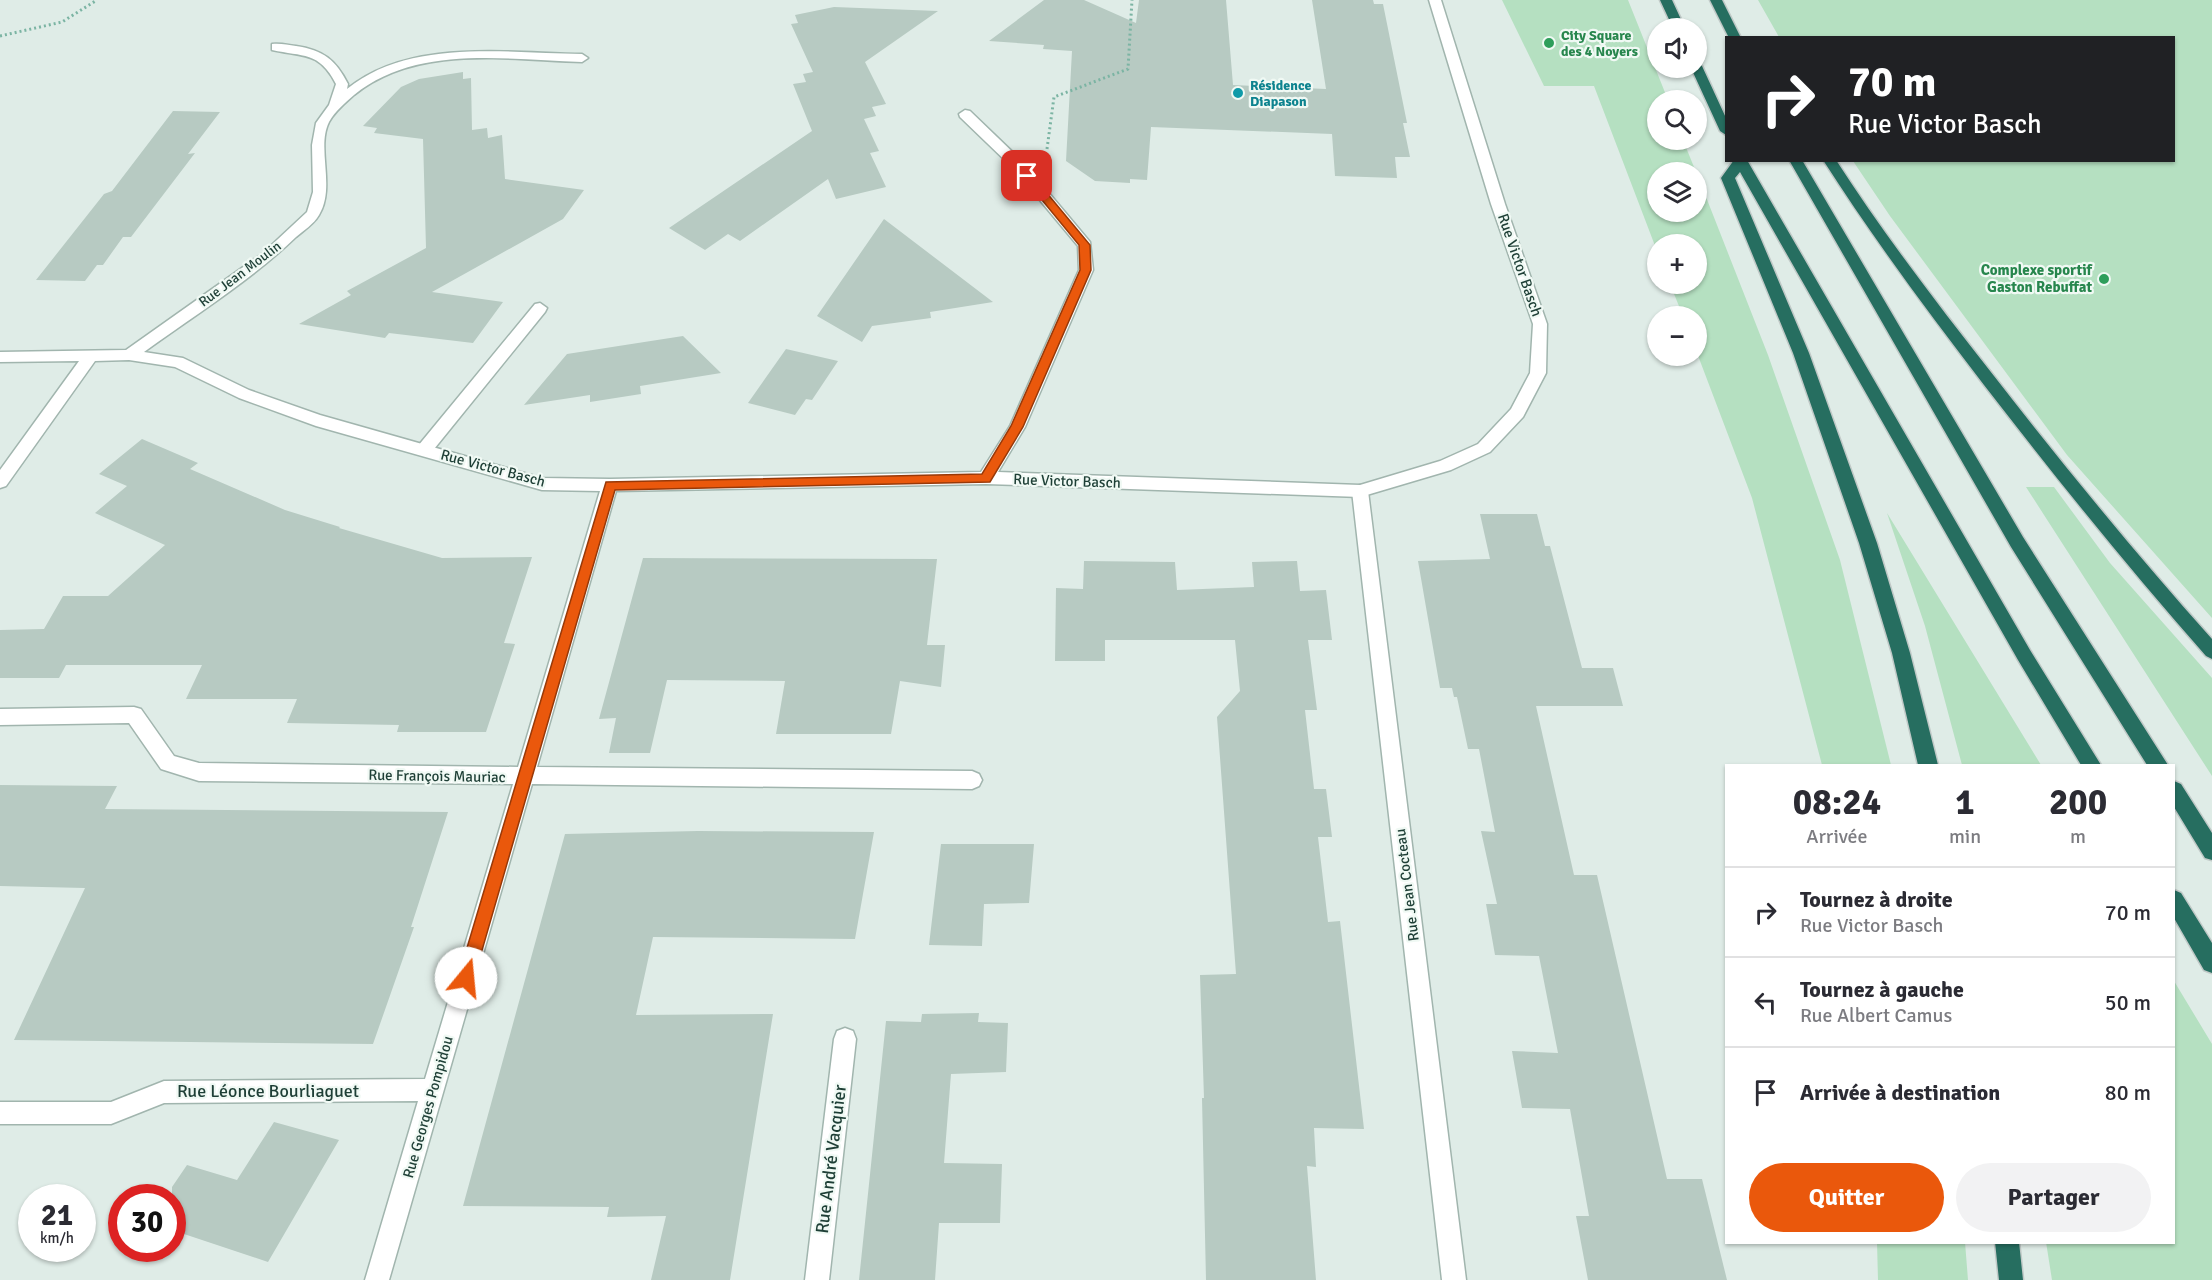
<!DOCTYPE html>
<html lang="fr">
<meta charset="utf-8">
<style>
:root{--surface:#fff;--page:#f2f2f3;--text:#2b2b33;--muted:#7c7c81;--line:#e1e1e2;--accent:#ea580c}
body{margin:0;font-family:Signika,sans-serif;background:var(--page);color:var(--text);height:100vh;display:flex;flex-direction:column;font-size:22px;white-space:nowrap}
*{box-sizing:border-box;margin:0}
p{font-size:20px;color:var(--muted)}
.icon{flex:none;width:33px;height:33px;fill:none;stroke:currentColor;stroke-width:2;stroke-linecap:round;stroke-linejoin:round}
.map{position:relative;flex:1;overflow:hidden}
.details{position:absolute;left:1725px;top:764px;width:450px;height:480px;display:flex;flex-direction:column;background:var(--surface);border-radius:0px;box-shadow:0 2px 4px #0004}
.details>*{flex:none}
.top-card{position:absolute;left:1725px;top:36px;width:450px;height:126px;border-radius:0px;box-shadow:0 2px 4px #0004;background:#202124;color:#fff;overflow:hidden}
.fabs{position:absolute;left:1647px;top:18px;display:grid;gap:12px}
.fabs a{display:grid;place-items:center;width:60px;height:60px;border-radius:50%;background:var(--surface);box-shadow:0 2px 4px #0004;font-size:30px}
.speed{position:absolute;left:18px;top:1184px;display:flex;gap:12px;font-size:30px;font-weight:700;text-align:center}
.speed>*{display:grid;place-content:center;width:78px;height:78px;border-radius:50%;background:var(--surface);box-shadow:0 2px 4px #0004;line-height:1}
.speed small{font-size:15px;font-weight:400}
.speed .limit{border:9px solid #d22;background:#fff;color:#111}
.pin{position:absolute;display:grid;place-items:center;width:51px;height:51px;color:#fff;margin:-26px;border-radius:12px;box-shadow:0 3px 9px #0006}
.me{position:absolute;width:66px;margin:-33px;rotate:17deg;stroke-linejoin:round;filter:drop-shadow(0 0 4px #0008)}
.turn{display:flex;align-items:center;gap:21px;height:126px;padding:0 24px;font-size:27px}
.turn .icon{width:78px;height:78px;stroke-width:2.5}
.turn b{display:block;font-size:42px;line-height:51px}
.eta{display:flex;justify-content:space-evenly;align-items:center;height:102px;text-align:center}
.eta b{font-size:36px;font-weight:800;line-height:42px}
.action{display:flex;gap:12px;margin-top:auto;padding:12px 24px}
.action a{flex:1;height:69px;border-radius:36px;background:var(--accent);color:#fff;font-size:24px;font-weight:800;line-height:69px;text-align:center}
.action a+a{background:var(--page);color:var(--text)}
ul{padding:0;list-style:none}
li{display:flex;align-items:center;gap:18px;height:90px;padding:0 24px;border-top:2px solid var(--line)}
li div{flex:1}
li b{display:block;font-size:22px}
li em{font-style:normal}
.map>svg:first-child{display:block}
.green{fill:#b5e0c1}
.building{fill:#b7cac2}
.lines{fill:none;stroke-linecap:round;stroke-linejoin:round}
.lane-casing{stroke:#a1b5ae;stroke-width:3}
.street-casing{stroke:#a1b5ae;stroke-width:3}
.highway-casing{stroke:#c0c9c7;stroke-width:3}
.path{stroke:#7bb4a3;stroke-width:3;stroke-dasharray:2 3;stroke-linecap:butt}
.lane{fill:#fff;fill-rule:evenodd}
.street{fill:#fff;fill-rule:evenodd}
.highway{fill:#266e60;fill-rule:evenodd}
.route{fill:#ea580c;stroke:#983908;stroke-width:1.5}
.leisure-dot{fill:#2e9e5b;stroke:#f0f9f4;stroke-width:2}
.culture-dot{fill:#0f9aa8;stroke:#f0f9f4;stroke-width:2}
.labels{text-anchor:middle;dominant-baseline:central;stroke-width:4.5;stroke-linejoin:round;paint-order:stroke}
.far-leisure-label{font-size:14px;font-weight:bold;fill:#27864d;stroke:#f0f9f4;text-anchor:start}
.far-culture-label{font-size:14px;font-weight:bold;fill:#0d838f;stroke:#f0f9f4;text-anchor:start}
.far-street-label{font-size:14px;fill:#1e3f36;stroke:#f0f9f4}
.street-label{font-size:15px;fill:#1e3f36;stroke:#f0f9f4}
.leisure-label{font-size:15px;font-weight:bold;fill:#27864d;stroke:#f0f9f4;text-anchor:end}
.near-street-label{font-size:18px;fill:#1e3f36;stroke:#f0f9f4}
</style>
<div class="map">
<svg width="2212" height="1280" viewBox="0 0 2212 1280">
<rect width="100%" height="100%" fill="#dfece7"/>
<path class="green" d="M1502 0H1628L1668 100H1658V140H1683L1696 172H1658V212H1696L1697 174 1768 355 1840 560 1891 765H1822L1752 498 1697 353 1696 316H1683L1670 284H1696V244H1658L1657 251 1594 86H1544Z
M1758 0H2212V618L2067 455 1890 216 1853 161 2174 160V38L1779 37Z
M2026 487H2054L2110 563 2212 678V776Z
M1887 513 2041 765H1962L1925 626Z
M2174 981 2212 1044V1280H2052L2046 1242H2174Z
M1877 1242H1965L1968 1280H1878Z"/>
<path class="building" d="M1044 0H1084L1136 23 1139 0H1226L1233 85 1326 89 1312 0H1373L1374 4H1383L1407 123H1403L1410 157H1395L1397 178 1335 176 1332 134 1151 127 1147 180 1130 179V183L1095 181 1066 161 1072 51 1043 49 1044 45 989 41Z
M834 7 938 11 865 62 886 104 872 107 876 116 864 119 879 151 870 153 886 187 836 199 828 179 740 241 728 234 705 250 669 228 812 131 793 84 806 82 803 74 813 72 791 24 798 23 795 15Z
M463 72V79L471 78 472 130 487 128 488 138 502 135 505 179 584 190 563 219 432 292 503 302 473 343 389 333 385 338 299 324 351 295 347 291 426 248 423 139 374 133 377 128 363 126 401 87 419 79Z
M173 111 220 112 188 154 195 153 131 237H123L103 265H97L85 281 36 280 104 194 112 191Z
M884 219 993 302 930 312 931 318 872 326 862 342 817 316Z
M683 336 721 373 640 386 641 394 590 402V395L524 405 567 354Z
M786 349 838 361 812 400 806 399 795 415 748 403Z
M142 439 198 463 190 469 285 510 340 527 339 528 442 558 532 557 504 643 515 644 486 732H397L399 725 287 723 297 699H186L202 665H66L59 678H0V630L44 629 63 596H108L165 545 95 513 127 486 99 474Z
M1480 514H1537L1545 546H1550L1582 668H1613L1623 706H1536L1574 875H1597L1667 1179H1702L1727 1280H1588L1576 1216H1589L1570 1109 1522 1108 1512 1051 1558 1053 1539 956 1495 955 1486 904H1497L1481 831 1495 832 1479 749H1468L1457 697H1454L1452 688H1440L1418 561 1490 559Z
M643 558 937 559 927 645H945L941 687 900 681 891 734H776L785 681 667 680 650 753H609L616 718 599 719Z
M1084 561 1175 562 1177 590 1254 587 1252 562 1297 561 1300 591 1326 590 1332 640H1308L1317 710H1305L1314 789H1326L1332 837H1318L1328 922 1340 921 1364 1129 1314 1128 1316 1167 1307 1166 1316 1280H1206L1202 1098H1204L1200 975 1236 974 1217 717 1240 691 1235 640H1105V661H1055L1056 588 1083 589Z
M0 785 117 786 105 809 448 812 411 927H414L373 1044 14 1040 85 888 0 886Z
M698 831 874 832 855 939 653 937 636 1015 773 1014 730 1280H651L666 1216 607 1217 609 1207 463 1206 565 834Z
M941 844H1034L1029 903 984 904 982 946 929 945Z
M979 1013 978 1022 1008 1023 1006 1072 951 1074 944 1163 1002 1164 1000 1223H939L935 1280H859L886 1021 921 1022 922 1014Z
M274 1122 339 1140 268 1262 172 1230V1187L187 1165 237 1180Z"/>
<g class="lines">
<g class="lane-casing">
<path id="lane" d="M540 303 547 308 545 312 430 454H418L416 450 418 446 535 304Z
M1360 485 1366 487 1368 491 1466 1280H1442L1352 491 1354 487Z"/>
</g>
<g class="street-casing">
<path id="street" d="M1429 0H1441L1505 204 1547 324 1546 373 1523 417 1490 452 1451 470 1360 497 986 484 616 491 537 767 972 771 979 774 982 780 979 786 972 789 532 784 389 1280H365L418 1101 164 1103 111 1124H0V1102H111L164 1081 425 1079 513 784 199 781 161 769 129 723 0 725V709L134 707 141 709 174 756 199 763 518 767 600 491 542 490 316 426 239 398 175 367 129 360 95 361 6 486 0 488V470L79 361 0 362V352L126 350 263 253 307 212 313 192 312 145 316 123 329 105 336 84C319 51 303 57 272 50V44C280 43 288 45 296 46 323 50 336 60 348 84L347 89C409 38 506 53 582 54L588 58 582 62C507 60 417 44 354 95 345 103 335 111 329 122 316 148 336 187 319 215 314 224 303 231 296 237 250 281 195 315 144 352L183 358 249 390 320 415 542 478 610 479 981 472 1010 426 1079 270 1078 246 1013 168 960 117 959 114 965 110 970 111 1023 162 1090 242 1093 270 1025 427 998 472 1360 485 1440 461 1478 444 1511 409 1530 373 1533 324 1491 204Z
M845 1028 853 1031 856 1039 829 1280H805L834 1039 837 1031Z"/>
</g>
<g class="highway-casing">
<path id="highway" d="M1660 0H1672L1685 28H1673Z
M1710 0H1722L1741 38H1729Z
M1696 62 1702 66 1726 118V135L1720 131 1691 68H1696Z
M1734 160H1747L2030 650 2101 765H2081L2018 660 1740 172 1735 178 1809 353 1877 543 1910 653 1938 765H1918L1892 653 1859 543 1793 353 1721 178Z
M1789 160H1802L2023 537 2168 765H2147L2011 547Z
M1823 160H1836C1885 236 1939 306 1994 376 2064 466 2136 554 2212 639V659L2206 656C2129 569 2056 478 1984 385 1928 312 1873 238 1823 160Z
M2174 781 2181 784 2212 833V860L2205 858 2174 807Z
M2174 890 2181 893 2212 943V973L2204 970 2174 918Z
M1995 1242H2019L2023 1280H1999Z"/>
</g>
<path class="path" d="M0 36 62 22 97 0
M1047 149 1054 97 1128 69 1132 0"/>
<use href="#lane" class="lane"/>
<use href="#street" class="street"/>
<use href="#highway" class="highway"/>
</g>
<path class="route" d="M1027 173 1031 174 1090 245 1091 270 1023 427 990 482 615 490 474 978 471 984 466 986 460 984 458 978 606 482 982 474 1011 426 1080 270 1079 245 1024 178 1022 176Z"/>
<g class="leisure-dot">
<circle cx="1549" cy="43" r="6"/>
<circle cx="2104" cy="279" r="6"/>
</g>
<circle class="culture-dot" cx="1238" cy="93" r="6"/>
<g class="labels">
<g class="far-leisure-label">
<text x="1561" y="35">City Square<tspan x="1561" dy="16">des 4 Noyers</tspan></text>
</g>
<g class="far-culture-label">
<text x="1250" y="85">Résidence<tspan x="1250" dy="16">Diapason</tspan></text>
</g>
<g class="far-street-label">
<text transform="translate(240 274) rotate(-37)">Rue Jean Moulin</text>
</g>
<g class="street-label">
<text transform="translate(1520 265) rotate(71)">Rue Victor Basch</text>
<text transform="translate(493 468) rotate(15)">Rue Victor Basch</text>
<text transform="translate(1067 481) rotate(2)">Rue Victor Basch</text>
<text transform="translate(437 776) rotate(1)">Rue François Mauriac</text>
<text transform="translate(1407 885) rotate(-97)">Rue Jean Cocteau</text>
<text transform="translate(428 1107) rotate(-74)">Rue Georges Pompidou</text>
</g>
<g class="leisure-label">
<text x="2092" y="270">Complexe sportif<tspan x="2092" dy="17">Gaston Rebuffat</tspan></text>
</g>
<g class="near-street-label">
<text x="268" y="1091">Rue Léonce Bourliaguet</text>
<text transform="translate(831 1159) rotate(-83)">Rue André Vacquier</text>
</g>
</g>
</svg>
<div class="fabs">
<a><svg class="icon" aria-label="sound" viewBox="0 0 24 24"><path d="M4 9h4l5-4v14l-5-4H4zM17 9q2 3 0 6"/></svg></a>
<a><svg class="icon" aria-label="search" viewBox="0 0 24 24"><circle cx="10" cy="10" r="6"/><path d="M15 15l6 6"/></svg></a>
<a><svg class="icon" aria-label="layers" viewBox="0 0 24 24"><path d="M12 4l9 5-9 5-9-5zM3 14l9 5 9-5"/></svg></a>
<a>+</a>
<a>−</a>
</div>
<div class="speed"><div>21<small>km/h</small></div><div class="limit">30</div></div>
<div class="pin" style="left:1027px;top:176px;background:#d93025"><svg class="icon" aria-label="arrive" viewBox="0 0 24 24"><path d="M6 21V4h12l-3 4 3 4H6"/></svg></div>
<svg class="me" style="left:466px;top:978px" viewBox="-20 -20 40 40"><circle r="19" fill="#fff"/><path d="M0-13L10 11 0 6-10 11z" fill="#ea580c"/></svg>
<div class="top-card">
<div class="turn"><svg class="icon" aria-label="right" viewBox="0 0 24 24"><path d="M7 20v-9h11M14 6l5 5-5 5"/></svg><div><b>70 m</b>Rue Victor Basch</div></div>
</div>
<section class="details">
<div class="eta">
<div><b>08:24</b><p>Arrivée</p></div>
<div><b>1</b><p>min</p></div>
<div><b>200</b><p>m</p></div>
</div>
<ul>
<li><svg class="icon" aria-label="right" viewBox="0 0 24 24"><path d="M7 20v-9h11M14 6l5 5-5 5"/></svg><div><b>Tournez à droite</b><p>Rue Victor Basch</p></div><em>70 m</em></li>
<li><svg class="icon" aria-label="left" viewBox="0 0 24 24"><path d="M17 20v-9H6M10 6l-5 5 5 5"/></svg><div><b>Tournez à gauche</b><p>Rue Albert Camus</p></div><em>50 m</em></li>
<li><svg class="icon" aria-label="arrive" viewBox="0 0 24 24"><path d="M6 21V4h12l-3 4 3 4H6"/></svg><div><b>Arrivée à destination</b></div><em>80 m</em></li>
</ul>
<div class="action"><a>Quitter</a><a>Partager</a></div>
</section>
</div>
